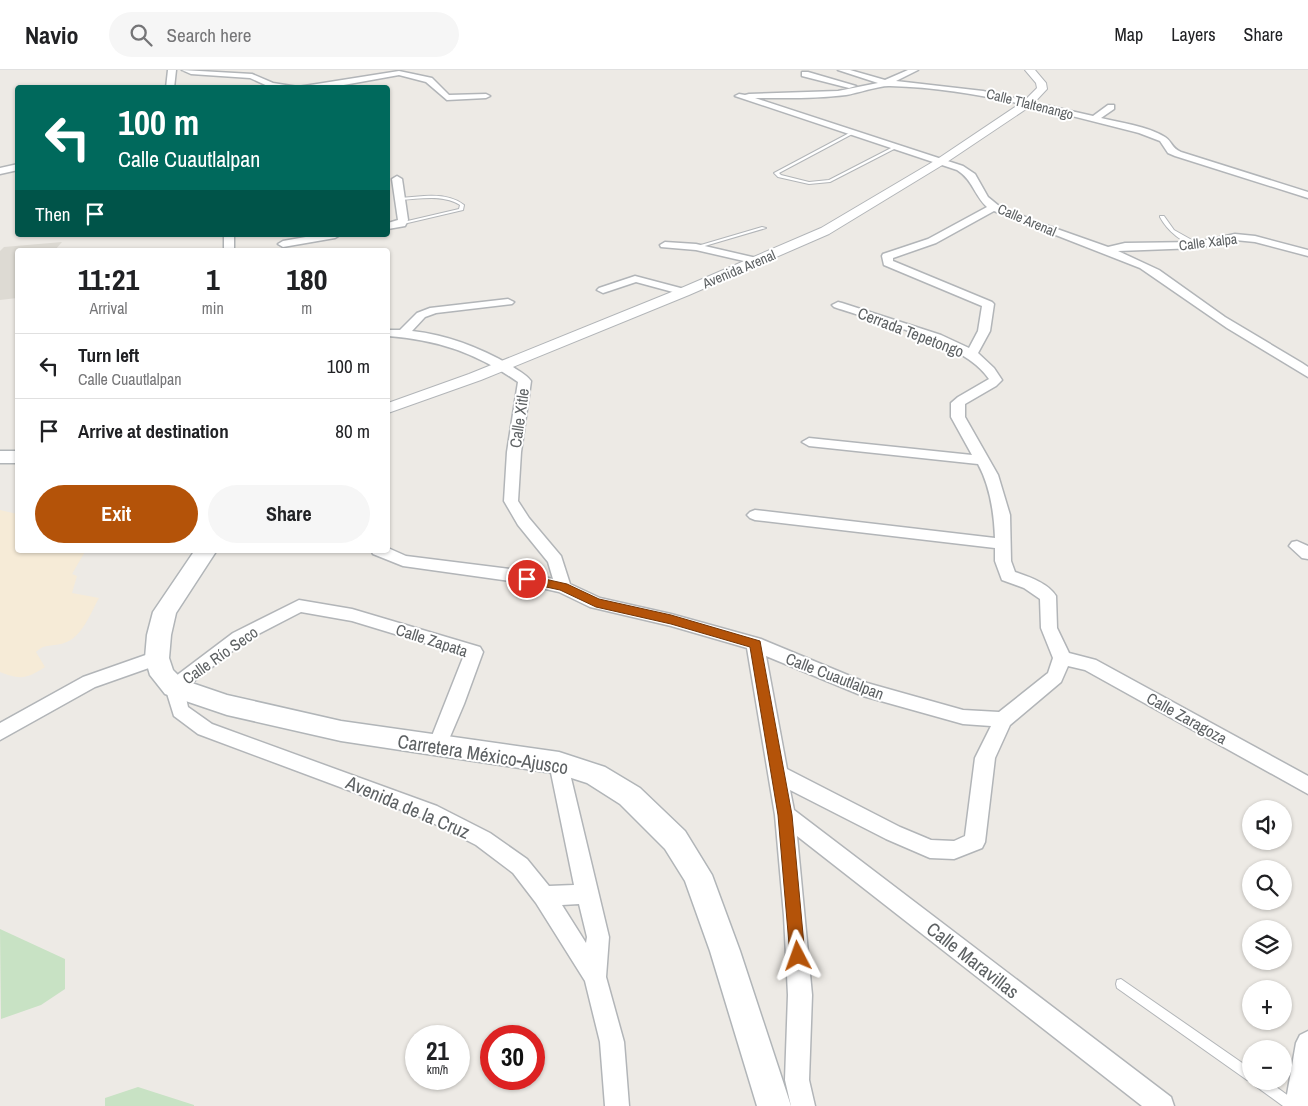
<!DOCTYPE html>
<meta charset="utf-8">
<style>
:root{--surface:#fff;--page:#f6f6f6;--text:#202124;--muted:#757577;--line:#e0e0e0;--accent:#b45309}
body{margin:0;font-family:"Archivo Narrow",sans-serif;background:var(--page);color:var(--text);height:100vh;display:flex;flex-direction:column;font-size:19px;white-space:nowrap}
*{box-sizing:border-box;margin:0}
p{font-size:16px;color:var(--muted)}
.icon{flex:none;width:28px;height:28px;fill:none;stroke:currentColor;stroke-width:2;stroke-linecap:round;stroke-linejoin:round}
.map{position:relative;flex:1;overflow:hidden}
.side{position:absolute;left:15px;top:178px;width:375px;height:305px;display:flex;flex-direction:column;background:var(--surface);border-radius:5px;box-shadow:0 1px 4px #0004}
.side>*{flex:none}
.top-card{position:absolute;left:15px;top:15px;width:375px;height:152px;border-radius:5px;box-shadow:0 1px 4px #0004;background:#00695c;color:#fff;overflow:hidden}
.fabs{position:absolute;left:1242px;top:730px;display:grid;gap:10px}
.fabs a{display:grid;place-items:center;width:50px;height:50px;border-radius:50%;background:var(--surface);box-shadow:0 1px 4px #0004;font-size:25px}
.speed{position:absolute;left:405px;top:955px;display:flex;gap:10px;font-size:25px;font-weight:700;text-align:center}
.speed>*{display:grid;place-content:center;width:65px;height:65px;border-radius:50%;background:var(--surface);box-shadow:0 1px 4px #0004;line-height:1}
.speed small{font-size:12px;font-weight:400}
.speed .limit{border:8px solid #d22;background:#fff;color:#111}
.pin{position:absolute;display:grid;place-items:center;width:42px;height:42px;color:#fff;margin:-21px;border:2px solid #fff;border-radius:50%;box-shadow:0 1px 5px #0007}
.me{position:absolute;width:55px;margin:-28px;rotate:356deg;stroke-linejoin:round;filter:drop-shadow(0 0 4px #0008)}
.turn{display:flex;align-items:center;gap:18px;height:105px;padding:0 20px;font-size:22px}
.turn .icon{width:65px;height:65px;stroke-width:2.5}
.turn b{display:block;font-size:35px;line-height:42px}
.then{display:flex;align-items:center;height:48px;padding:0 20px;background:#0003;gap:10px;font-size:19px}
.eta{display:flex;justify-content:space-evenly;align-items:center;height:85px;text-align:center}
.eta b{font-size:30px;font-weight:700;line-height:35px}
.primary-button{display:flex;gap:10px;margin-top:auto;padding:10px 20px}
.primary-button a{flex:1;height:58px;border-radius:30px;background:var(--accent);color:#fff;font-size:20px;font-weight:700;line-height:58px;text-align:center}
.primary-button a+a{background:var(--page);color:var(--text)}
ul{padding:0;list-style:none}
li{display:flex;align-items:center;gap:15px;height:65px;padding:0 20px;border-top:1px solid var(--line)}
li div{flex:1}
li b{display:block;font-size:19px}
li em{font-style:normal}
header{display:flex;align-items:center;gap:30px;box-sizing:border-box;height:70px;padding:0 25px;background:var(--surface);border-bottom:1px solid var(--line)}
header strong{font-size:24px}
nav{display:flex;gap:28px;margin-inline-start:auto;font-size:18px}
.search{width:350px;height:45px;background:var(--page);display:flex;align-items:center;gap:12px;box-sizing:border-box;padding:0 18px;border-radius:28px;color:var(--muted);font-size:19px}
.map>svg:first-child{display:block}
.education{fill:#dddad3}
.green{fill:#c8e2c4}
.sand{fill:#f6ebd7}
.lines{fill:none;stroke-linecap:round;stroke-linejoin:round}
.service-casing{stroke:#b2b5b8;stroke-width:2}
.minor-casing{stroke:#b2b5b8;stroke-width:3}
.tertiary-casing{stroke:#b2b5b8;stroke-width:2}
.secondary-casing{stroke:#b1b5b8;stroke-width:3}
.service{fill:#fff;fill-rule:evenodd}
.minor{fill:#fff;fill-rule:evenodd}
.tertiary{fill:#fff;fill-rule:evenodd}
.secondary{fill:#fff;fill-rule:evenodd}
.route{fill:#b45309;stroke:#753606}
.labels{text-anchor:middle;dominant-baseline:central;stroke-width:4;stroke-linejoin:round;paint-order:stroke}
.far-street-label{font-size:14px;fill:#5d6163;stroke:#fff}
.street-label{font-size:16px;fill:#5d6163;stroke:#fff}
.near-street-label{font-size:19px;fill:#5d6163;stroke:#fff}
</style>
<header>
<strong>Navio</strong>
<div class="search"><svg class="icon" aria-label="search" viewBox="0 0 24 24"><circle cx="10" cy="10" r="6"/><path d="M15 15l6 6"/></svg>Search here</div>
<nav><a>Map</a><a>Layers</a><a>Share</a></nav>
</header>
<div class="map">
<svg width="1308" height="1036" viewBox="0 0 1308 1036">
<rect width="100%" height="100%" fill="#edeae5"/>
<path class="education" d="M62 172 55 180H18L17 228 0 230V181L4 177Z"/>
<path class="green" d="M0 859 65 889V919L41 935 1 949Z
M138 1017 194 1035V1036H105V1028Z"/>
<path class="sand" d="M0 440 17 444 18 480H86L72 504 77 506 72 523 99 528C91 542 82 568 64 573 53 577 45 573 36 582L45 597C26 609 21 610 0 602Z"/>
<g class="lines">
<g class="service-casing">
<path id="service" d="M853 61 856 62 779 103 781 105 809 112 829 110 895 76 898 77 830 112 809 114 778 107 774 103Z
M424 126C438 125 453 126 464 135L463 140 399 155V153L459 139 460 135C442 124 420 129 400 130L398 129 400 128Z
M1160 146H1164L1174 160 1199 174V176C1183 175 1167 160 1160 147Z
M762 157 766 158 698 178 694 177Z
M1121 909 1251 999 1252 1011 1247 1010 1117 918 1116 914 1117 910Z
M1252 1011H1268L1297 1032 1299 1036H1283L1254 1015Z"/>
</g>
<g class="minor-casing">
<path id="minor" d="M168 0H176L174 18H166Z
M182 0 252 4 273 13 298 17 399 1 432 8 449 25 486 24 490 26 486 28 447 30 426 12 399 5 327 18H272L250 8 191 4Z
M838 0H850L885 10 908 0H918L896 11 983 21 1093 46 1108 35H1114V39L1101 48C1121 53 1147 56 1165 67 1172 71 1171 78 1181 82L1308 122V128L1175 86 1168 83 1160 71 1139 63C1058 43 975 18 890 16 881 15 858 23 846 25 816 29 785 28 755 28L963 96 975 104 988 127 999 136 1040 153 1108 177 1125 173 1197 172 1235 164 1255 166 1308 180V186L1255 172 1235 170 1197 178 1118 181 1159 200 1225 247 1302 293 1308 297V307L1227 258 1140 198 994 141 936 173 893 188V191L992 232 994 234 990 261 978 283 994 298 1002 310 996 316 965 334V347L998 405 1010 445 1011 491 1015 502C1029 507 1048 513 1056 526L1057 558 1069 583 1096 590 1308 706V724L1085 600 1068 596 1061 612 1010 655 995 688 985 772 982 778 954 789 930 788 886 769 790 720 794 740 1171 1027 1174 1036H1142L797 766 812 925 809 1010 815 1036H791L785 1010 788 925 784 846 775 745 747 578 671 556 590 537 559 522 510 511 403 496 373 484 371 480H388V478L406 486 510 499 553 509 548 492 518 455 504 431 507 382 518 312C476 283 439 270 388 266V260H400L417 243 430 238 508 229 514 232 512 234 436 243 425 247 412 261C447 265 479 277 510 295 517 300 526 304 531 311L521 382 518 431 529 448 561 486 570 514 600 528 671 544 761 569 867 613 963 640 999 642 1048 603 1053 588 1041 558 1040 529 1024 518 1002 510 995 491V478L755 450 750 448 747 445 750 442 755 440 995 468C994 442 990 416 978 394L809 376 802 372 809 368 972 385 951 347V333L958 327 989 309C964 271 877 252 834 237L832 235 838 232 842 233 941 265 969 278 978 261 982 236 884 195 882 186 883 184 928 169 987 137C974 125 973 110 957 100L735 26 739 24 745 25 749 24 838 21 878 13ZM766 586 863 626 963 654 991 656 975 688 965 766 954 771 931 770 900 757 787 699Z
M802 2H808L856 16 849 18 802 6Z
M18 94V100L0 104V98Z
M397 106 402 109 408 150 405 156 388 159V153L398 150 392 109Z
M224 165H234V180H224Z
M317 165H340L335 168 283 177 278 174 283 171Z
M665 172 696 174 761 189 762 191 757 194 696 180 661 177 660 175Z
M635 206 688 220 690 222 684 225 636 212 603 223 597 220 599 218Z
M1297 471 1308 476V489L1302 488 1289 476 1292 472Z
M299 530 352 539 480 577 483 582 464 634 444 681 437 684 430 681 428 676 464 585 352 551 301 542 245 571 184 619 188 637 212 654 437 736 490 763 527 789 549 816 574 815 549 693 552 687 559 685 566 687 609 867 606 907 624 972 629 1036H605L600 972 585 911 536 833 513 803 476 775 423 748 198 664 174 646 165 617 168 612 233 563ZM579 834 587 867 586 873 562 835Z
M157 581 163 583 166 588 163 593 95 617 0 670V653L83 607Z
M1308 961V1036H1285L1296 973 1300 965Z"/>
</g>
<g class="tertiary-casing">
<path id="tertiary" d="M1025 0H1035L1046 13 1047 19 1032 35 944 94 829 164 689 225 481 310 388 343V333L469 304 679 219 821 158 936 90 1024 31 1037 18 1036 13Z"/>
</g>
<g class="secondary-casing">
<path id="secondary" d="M0 381H18V393H0Z
M195 480H217L176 543 171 565 169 588 173 600 183 610 227 625 341 651 559 682 605 697 640 718 685 761 712 805 740 881 791 1036H757L710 881 685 811 665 779 620 734 587 713 559 704 341 671 227 645 165 624 150 605 145 588 147 565 153 542Z"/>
</g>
<use href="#service" class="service"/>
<use href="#minor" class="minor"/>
<use href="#tertiary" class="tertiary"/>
<use href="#secondary" class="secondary"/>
</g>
<path class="route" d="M527 505 567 514 599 529 671 545 760 571 792 745 805 886 803 891 798 894 792 891 790 886 778 745 750 577 671 554 596 537 560 520 523 512 522 509 523 506Z"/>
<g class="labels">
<g class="far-street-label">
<text transform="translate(1030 34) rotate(14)">Calle Tlaltenango</text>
<text transform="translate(1027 150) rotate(23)">Calle Arenal</text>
<text transform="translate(1208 172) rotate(-7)">Calle Xalpa</text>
<text transform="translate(739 199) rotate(-23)">Avenida Arenal</text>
</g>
<g class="street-label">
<text transform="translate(911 262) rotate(21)">Cerrada Tepetongo</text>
<text transform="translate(519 348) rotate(-82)">Calle Xitle</text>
<text transform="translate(432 570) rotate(18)">Calle Zapata</text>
<text transform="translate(220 585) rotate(-35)">Calle Río Seco</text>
<text transform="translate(835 606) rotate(21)">Calle Cuautlalpan</text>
<text transform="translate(1187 648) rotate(29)">Calle Zaragoza</text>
</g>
<g class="near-street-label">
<text transform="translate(483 684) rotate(9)">Carretera México-Ajusco</text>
<text transform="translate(408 737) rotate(23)">Avenida de la Cruz</text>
<text transform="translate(973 890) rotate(38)">Calle Maravillas</text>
</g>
</g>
</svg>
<div class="fabs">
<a><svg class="icon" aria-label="sound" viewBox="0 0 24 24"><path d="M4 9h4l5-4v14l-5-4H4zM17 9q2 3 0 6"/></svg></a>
<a><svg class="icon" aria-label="search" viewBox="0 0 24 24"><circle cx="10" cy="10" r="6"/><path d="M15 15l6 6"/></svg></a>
<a><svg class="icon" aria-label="layers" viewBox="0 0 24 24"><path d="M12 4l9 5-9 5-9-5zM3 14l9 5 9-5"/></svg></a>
<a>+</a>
<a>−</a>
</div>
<div class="speed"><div>21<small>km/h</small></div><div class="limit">30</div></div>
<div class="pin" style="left:527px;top:509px;background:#d93025"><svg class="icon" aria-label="arrive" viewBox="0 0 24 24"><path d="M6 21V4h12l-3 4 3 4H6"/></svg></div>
<svg class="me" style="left:798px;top:886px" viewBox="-20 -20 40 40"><path d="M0-17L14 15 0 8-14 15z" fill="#b45309" stroke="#fff" stroke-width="4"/></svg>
<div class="top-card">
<div class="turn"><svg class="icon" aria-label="left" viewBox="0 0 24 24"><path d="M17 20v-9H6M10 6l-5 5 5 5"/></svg><div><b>100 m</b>Calle Cuautlalpan</div></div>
<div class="then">Then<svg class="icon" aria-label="arrive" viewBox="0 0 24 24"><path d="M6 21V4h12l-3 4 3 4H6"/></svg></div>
</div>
<section class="side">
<div class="eta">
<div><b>11:21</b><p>Arrival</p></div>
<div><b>1</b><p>min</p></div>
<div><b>180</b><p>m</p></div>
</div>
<ul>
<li><svg class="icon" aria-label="left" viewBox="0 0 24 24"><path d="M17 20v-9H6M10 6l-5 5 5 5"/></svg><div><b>Turn left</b><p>Calle Cuautlalpan</p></div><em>100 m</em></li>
<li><svg class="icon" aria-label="arrive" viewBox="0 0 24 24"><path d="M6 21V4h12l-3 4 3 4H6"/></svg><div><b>Arrive at destination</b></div><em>80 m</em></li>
</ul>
<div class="primary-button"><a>Exit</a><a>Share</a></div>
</section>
</div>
